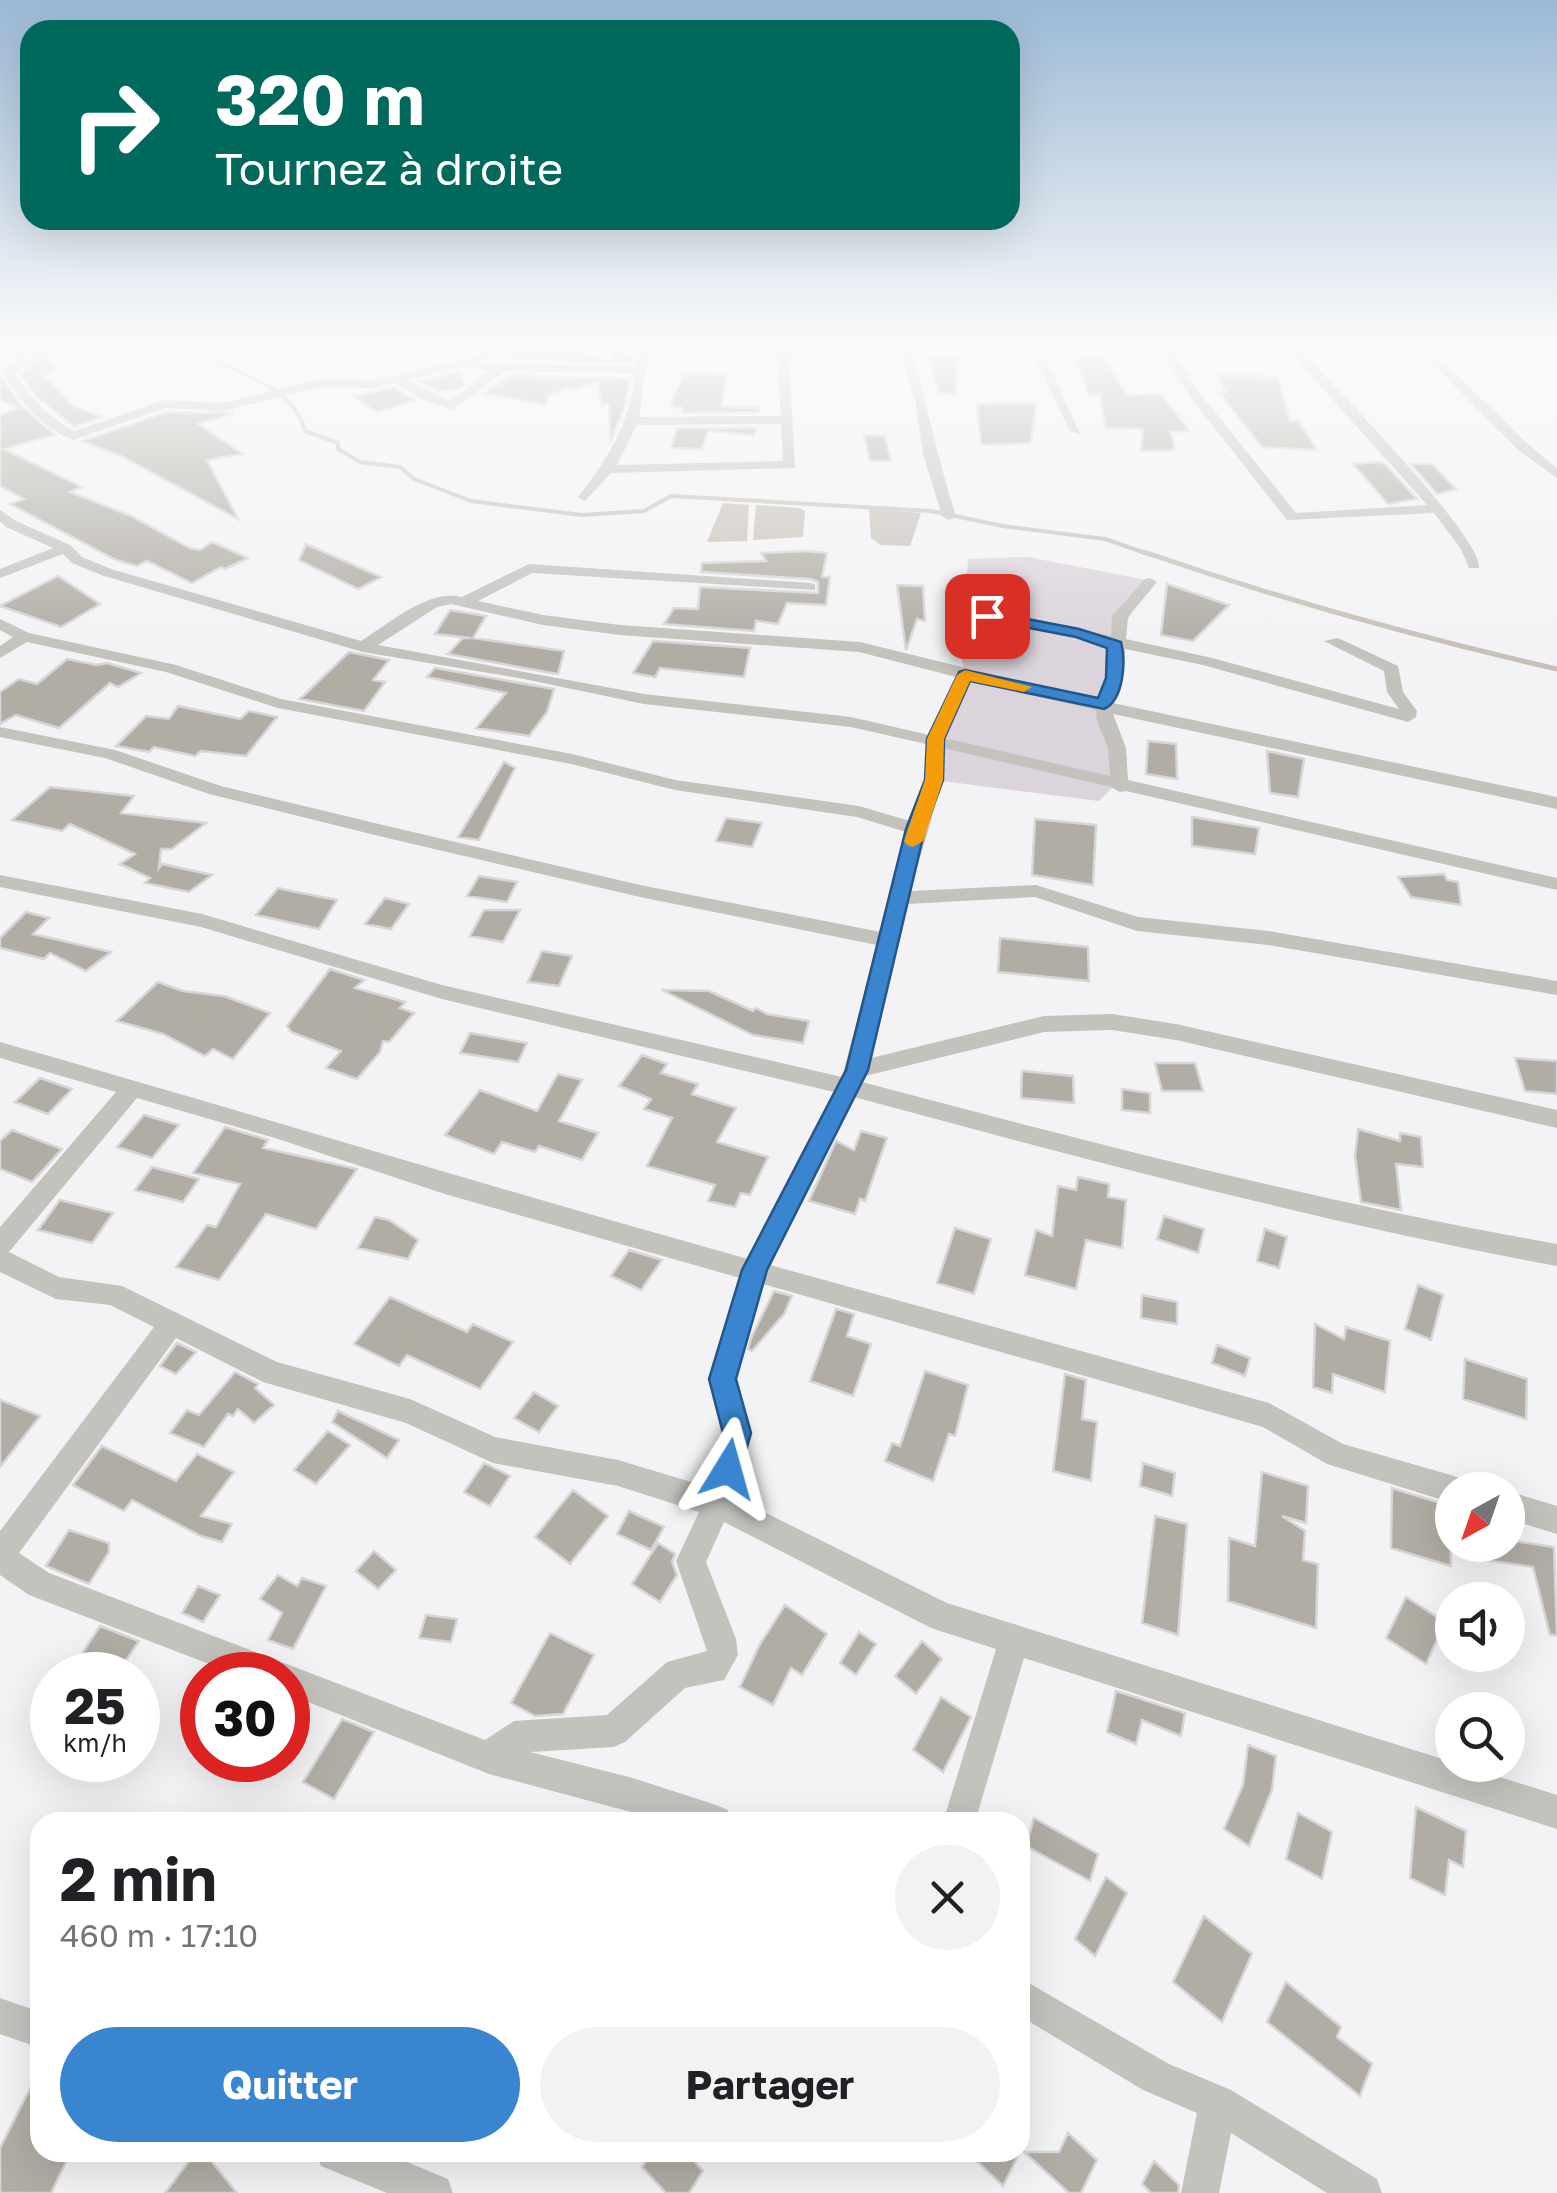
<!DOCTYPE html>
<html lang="fr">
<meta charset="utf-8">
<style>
:root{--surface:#fff;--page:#f2f2f2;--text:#202124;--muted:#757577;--accent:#3985cf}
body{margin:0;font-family:"Golos Text",sans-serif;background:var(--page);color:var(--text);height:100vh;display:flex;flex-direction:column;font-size:38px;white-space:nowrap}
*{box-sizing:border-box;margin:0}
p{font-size:32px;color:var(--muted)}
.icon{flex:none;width:55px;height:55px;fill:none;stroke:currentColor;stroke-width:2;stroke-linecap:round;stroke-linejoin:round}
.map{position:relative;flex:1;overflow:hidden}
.details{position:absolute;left:30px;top:1812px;width:1000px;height:350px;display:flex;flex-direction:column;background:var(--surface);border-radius:30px;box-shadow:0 10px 40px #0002}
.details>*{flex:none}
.guide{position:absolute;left:20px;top:20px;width:1000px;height:210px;border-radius:30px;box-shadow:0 10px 40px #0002;background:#00695c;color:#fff;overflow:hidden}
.needle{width:65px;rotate:220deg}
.tools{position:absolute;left:1435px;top:1472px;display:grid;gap:20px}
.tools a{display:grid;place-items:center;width:90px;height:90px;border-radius:50%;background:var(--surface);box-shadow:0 10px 40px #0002;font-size:50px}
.speed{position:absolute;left:30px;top:1652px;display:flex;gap:20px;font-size:50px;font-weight:700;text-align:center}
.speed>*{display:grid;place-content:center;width:130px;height:130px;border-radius:50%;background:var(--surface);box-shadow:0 10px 40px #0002;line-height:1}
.speed small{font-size:25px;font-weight:400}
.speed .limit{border:15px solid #d22;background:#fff;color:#111}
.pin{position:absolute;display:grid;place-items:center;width:85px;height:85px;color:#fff;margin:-42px;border-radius:20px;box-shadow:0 5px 15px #0006}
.me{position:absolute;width:110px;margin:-55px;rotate:8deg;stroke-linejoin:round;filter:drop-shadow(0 0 8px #0008)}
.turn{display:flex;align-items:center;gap:35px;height:210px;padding:0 30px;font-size:45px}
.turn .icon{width:130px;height:130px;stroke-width:2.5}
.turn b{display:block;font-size:70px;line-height:85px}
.round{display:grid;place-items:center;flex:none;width:105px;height:105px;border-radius:52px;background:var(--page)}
.head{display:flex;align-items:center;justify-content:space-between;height:170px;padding:0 30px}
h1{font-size:60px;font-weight:700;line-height:75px}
.cta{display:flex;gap:20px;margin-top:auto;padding:20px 30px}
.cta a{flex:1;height:115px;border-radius:60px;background:var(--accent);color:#fff;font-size:40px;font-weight:700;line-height:115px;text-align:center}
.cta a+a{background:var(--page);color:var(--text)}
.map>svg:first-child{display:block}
.green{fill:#dbd4dc}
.water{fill:#c7c0b8}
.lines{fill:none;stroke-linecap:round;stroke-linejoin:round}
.stream-far1{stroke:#c7c0b8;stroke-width:4}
.stream{stroke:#c7c0b8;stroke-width:5}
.building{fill:#b1ada5;stroke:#d6d5d7;stroke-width:2.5}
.minor{fill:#c4c2bd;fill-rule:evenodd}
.route{fill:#3985cf;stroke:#255687;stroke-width:2.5}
.slow{fill:#f59e0b}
</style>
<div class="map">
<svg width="1557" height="2193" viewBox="0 0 1557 2193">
<rect width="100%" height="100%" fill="#f3f3f5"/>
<path class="green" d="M1028 557 1147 580 1108 662 1113 678 1115 785 1099 801 934 780 935 739 965 675 951 608 966 586 968 559Z"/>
<path class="water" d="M723 503 749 505 747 541 707 542Z
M756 505 800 508 805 511 803 537 753 540Z
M869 509 921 513 910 546 881 545 871 538Z"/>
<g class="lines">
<path class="stream-far1" d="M190 342C227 377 290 377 305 431L338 443V449L360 462 400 467 414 479 471 501 582 515 644 511 671 496 931 511 1003 526 1105 539 1151 555"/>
<path class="stream" d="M1144 552C1280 599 1416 637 1557 669"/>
</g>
<path class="building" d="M534 342H547L610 360 615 351 634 354 632 363 520 360 508 354Z
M46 349 56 372 43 375 73 406 103 417 74 427 36 396 20 374 35 362 30 352Z
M927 356H958L956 394 939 393Z
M1104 357 1127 395 1161 394 1189 431 1171 432 1175 450 1141 451 1143 429 1106 428 1100 395 1089 396 1075 358Z
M460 372 465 385 460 389 440 392 418 381Z
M683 373 727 375 721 407 759 408V412L682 413 683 408 670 407Z
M0 375 22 406 55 435 4 449 82 487 70 492 131 516 190 548 200 550 212 542 248 558 225 569 221 567 192 583 147 561 137 566 116 560 10 504 24 499 0 486V415L19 408 0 400Z
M510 375 631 378 624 408 610 443 609 404 601 405 598 380 574 390 566 388 549 395 545 405 484 393Z
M1217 375 1278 376 1290 421H1298L1317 450 1262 447 1220 393H1226Z
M394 387 415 400 377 412 353 396Z
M1036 403 1031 443 981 445 977 404Z
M167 412 234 413 198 424 243 454 207 460 238 519 123 457 82 441Z
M677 428H756L754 435 708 431 702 449 671 448Z
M864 435 885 436 891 461H870Z
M1381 462 1386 465 1417 499 1388 504 1353 464Z
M1411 464H1432L1456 489 1437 494Z
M306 544 381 577 358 589 299 560Z
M806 551 827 553 822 577H830L826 605 787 603 778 624 756 621 754 631 664 624 674 608 698 609 700 587 818 593V582L811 579 701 572 702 563 766 561 761 553Z
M58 576 100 604 61 627 0 606Z
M1167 584 1229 605 1193 641 1161 635Z
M897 585 923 586 925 621 917 619 906 650Z
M450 610 486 616 473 638 564 651 558 674 448 654 463 638H471L435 634Z
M653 641 750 648 744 677 660 668 655 677 633 673Z
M349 652 389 660 373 680 385 682 364 711 300 699Z
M67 659 97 665 107 663 141 673 118 687 110 683 59 728 16 715 0 724V692L19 679 37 684Z
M435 668 554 689 547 712 529 736 476 728 506 693 427 677Z
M178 706 240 719 249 711 277 717 246 756 201 751 195 756 154 747 149 752 116 746 146 716 169 719Z
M1148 741 1176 744 1177 779 1146 774Z
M1267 751 1304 759 1298 797 1270 793Z
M504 762 515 768 479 840 458 837Z
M50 787 134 796 121 813 206 823 172 849H161L159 868 162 864 212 875 189 892 145 883 150 878 120 864 135 854 70 824 62 831 12 820Z
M1192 817 1259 828 1255 854 1192 846Z
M726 818 762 823 752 847 716 841Z
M1035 819 1096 825 1093 885 1032 875Z
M1444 874 1447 880 1458 882 1461 905 1411 897 1398 877Z
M479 876 517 882 507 902 467 896Z
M278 888 291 891 337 900 319 929 256 915Z
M385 898 409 904 391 929 365 924Z
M484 910H520L503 942 470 936Z
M26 912 49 918 33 934 111 952 86 971 50 953 44 959 0 948V938Z
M1000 938 1088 947 1089 981 998 972Z
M542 951 572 956 559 986 528 982Z
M330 969 364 980 355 988 405 1002 400 1008 414 1013 389 1042 383 1041 380 1052 357 1079 326 1068 341 1051 291 1032 287 1026Z
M158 982 183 991 224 996 270 1013 233 1059 213 1049 205 1056 163 1034 117 1021Z
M662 990 709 991 753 1011 756 1008 767 1014 809 1021 803 1043 753 1035Z
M470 1033 527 1043 518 1062 460 1053Z
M642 1055 667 1064 661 1073 698 1084 692 1094 736 1108 717 1142 768 1157 750 1195 741 1193 735 1207 708 1201 715 1185 647 1166 672 1118 644 1109 651 1099 619 1086Z
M1515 1058 1557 1061V1094L1525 1091Z
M1155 1063H1195L1203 1091H1162Z
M1022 1071 1073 1076 1074 1103 1021 1098Z
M558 1074 582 1080 559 1121 598 1133 582 1160 539 1146 535 1152 502 1142 494 1154 445 1135 480 1090 537 1111Z
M40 1078 72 1089 48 1114 15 1102Z
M1122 1089 1150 1093V1113L1122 1110Z
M144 1115 179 1125 152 1158 117 1147Z
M225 1127 268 1140 263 1148 357 1169 316 1229 266 1214 219 1280 176 1267 207 1225 216 1227 240 1184 193 1173Z
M1358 1129 1400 1141V1133L1421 1137 1423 1167 1396 1164 1401 1210 1361 1202 1355 1156Z
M12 1130 62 1149 32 1182 0 1169V1141Z
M861 1131 887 1138 865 1201 860 1199 855 1214 809 1201 836 1141 854 1150Z
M152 1167 199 1179 183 1202 135 1190Z
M1078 1177 1109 1184 1108 1197 1126 1200 1122 1248 1086 1240 1076 1289 1025 1275 1036 1230 1052 1236 1058 1186 1076 1190Z
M60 1200 113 1213 92 1243 38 1230Z
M1164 1216 1204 1229 1198 1253 1157 1239Z
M375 1217 389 1220 418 1240 408 1259 358 1248Z
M955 1228 991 1239 974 1294 937 1283Z
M1265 1229 1287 1237 1279 1268 1257 1261Z
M629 1250 662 1260 641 1290 611 1276Z
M1418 1285 1443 1295 1431 1340 1405 1329Z
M774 1291 792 1296 784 1314 752 1351 748 1349 752 1336Z
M1142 1295 1177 1302V1324L1141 1318Z
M390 1297 467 1332 473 1324 513 1342 480 1389 407 1355 399 1366 354 1344Z
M836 1309 854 1314 847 1336 871 1344 853 1396 810 1381Z
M1315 1324 1344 1339 1346 1327 1390 1341 1385 1392 1333 1374 1332 1393 1313 1387Z
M177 1343 196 1352 176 1374 160 1366Z
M1217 1345 1250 1358 1245 1376 1212 1363Z
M1465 1359 1527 1379 1526 1419 1463 1399Z
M925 1371 968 1385 955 1436 949 1434 933 1481 885 1461 892 1443 900 1446Z
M235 1372 258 1384 255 1388 274 1405 254 1423 238 1409 233 1416 228 1414 204 1447 170 1433 187 1410 199 1415Z
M1065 1374 1086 1380 1082 1419 1097 1422 1091 1481 1053 1471Z
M534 1392 558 1406 539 1432 514 1418Z
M0 1400 40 1416 0 1467Z
M338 1411 399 1440 387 1458 332 1422Z
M328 1431 350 1445 316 1484 294 1470Z
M102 1446 176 1481 197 1454 234 1472 201 1516 232 1524 222 1542 201 1536 132 1500 124 1511 73 1485Z
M484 1463 510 1476 490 1506 464 1492Z
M1143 1463 1175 1473 1172 1496 1140 1486Z
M1262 1472 1308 1486 1306 1523 1282 1516 1305 1531 1303 1560 1318 1564 1316 1628 1228 1601 1229 1538 1255 1546Z
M1392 1488 1450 1506 1451 1566 1391 1548Z
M573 1490 608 1516 570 1564 535 1537Z
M629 1511 664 1527 651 1550 617 1534Z
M1155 1516 1187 1524 1178 1635 1142 1623Z
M69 1530 109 1543V1552L89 1584 46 1566Z
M1508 1540 1554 1547 1557 1635H1550L1533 1567 1464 1557 1465 1545H1508Z
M658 1543 675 1554 672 1562 677 1575 660 1602 632 1584Z
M374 1551 396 1570 378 1589 356 1571Z
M278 1575 297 1586 302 1578 326 1586 293 1649 268 1640 282 1613 260 1599Z
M198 1586 220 1595 203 1622 182 1613Z
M1406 1597 1445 1622 1426 1664 1386 1638Z
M785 1605 827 1634 802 1675 791 1668 773 1705 740 1687 759 1646Z
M426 1615 457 1619 451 1642 419 1638Z
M100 1626 139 1641 116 1675 79 1658Z
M859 1632 876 1644 856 1675 840 1663Z
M550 1633 594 1655 563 1714 535 1716 511 1703Z
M922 1641 942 1659 916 1694 895 1676Z
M1116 1691 1185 1713 1181 1736 1142 1720 1136 1744 1107 1732Z
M941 1697 971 1717 943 1772 913 1750Z
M342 1719 374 1732 334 1799 303 1782Z
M1248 1745 1276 1756 1272 1790 1249 1846 1224 1829 1243 1785Z
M1416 1807 1466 1831 1463 1867 1449 1860 1445 1895 1410 1878Z
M1298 1813 1332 1832 1322 1879 1286 1859Z
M1034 1818 1098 1854 1090 1881 1026 1846Z
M1106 1877 1127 1893 1095 1956 1075 1939Z
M1204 1916 1252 1954 1222 2022 1173 1982Z
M1286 1982 1341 2027 1337 2037 1372 2064 1360 2096 1267 2022Z
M40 2069V2152H71L51 2193H0V2148Z
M1068 2133 1097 2160 1081 2193H1069L1024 2152H1059Z
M196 2152H204L237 2193H165Z
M651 2152H686L703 2171 689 2193H666L642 2167Z
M967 2152H1020L1003 2186Z
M1154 2161 1179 2185 1178 2193H1151L1142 2184Z"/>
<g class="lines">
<path class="minor" d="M8 342H20L31 361 15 373C29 398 49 417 74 431L165 400 222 403 321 379 375 380 455 362 513 342H530L476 363 635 367 638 351 586 342 643 345 648 350 899 351 896 342H908C927 400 937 458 956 516L949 520 942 516 923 454 915 400 901 357H789L795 468 611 473 585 501 578 497C609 458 629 424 635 374L505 371 452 410 421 399 395 383 375 388 321 387 222 411 166 408 73 440C43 428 19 401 3 373L7 366 19 360ZM648 356 777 357 781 416 639 417ZM464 367 491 370 450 401 407 380ZM781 424 783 461 617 465 637 425Z
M1027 342H1039L1080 434 1070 431Z
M1155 342H1167L1199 392 1296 513 1427 505 1281 342H1293C1324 376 1482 535 1479 568H1469L1461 549 1434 513 1287 520 1190 397Z
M1411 342H1423L1529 445 1557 468V478L1519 451Z
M1540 342H1553L1557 354Z
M0 510 16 521 70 545 82 557 111 569 361 641C389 624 427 589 462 597L529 564 810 583 815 584V590L532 573 478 601 543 615 620 625 860 642 1097 700 1107 678 1110 645 949 608 957 603 1111 636 1112 616 1145 579 1150 578 1157 582 1128 617 1126 639 1212 658 1399 709 1387 692 1384 671 1324 641 1338 638 1398 666 1403 692 1417 711 1416 717 1408 722 1203 665 1125 649 1123 678 1113 703 1557 797V809L1113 714 1126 748 1128 780 1557 878V890L1126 791 1120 792 1111 787 943 748C943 797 922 844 911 891L1036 885 1138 917 1268 931 1557 981V995L1268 945 1137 931 1035 897 907 904 871 1058 1044 1016 1112 1014 1176 1024 1557 1110V1128L1176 1040 1112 1030 1044 1032 865 1076 862 1082C1092 1143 1323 1203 1557 1244V1266C1320 1222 1087 1160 854 1097L770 1265 1269 1403 1343 1444 1454 1476 1464 1480 1468 1490H1452V1503L1327 1464 1263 1427 763 1284 736 1379 751 1433 734 1497 947 1603 1557 1795V1829L1024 1658 975 1822H943L996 1649 931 1628 724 1522 706 1562 736 1639 738 1655 724 1680 685 1688 625 1742 614 1747 530 1752 633 1778 716 1805 728 1810 732 1822H668L489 1774 288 1694V1675H238L29 1595 0 1575V1531L154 1327 110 1305 56 1299 0 1272V1227L116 1092 0 1058V1042C249 1113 497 1189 748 1259L834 1092 442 999 201 927 0 887V875L202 914 442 985 842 1077 877 945 640 897 383 837 209 794 105 758 0 737V727L115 750 221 786 383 825 640 885 881 932 906 832 857 817 675 790 571 764 278 708 166 672 27 642 0 658V646L13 637 0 630V619L29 633 176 665 281 699 572 754 675 780 859 806 910 821 925 780 926 744 851 727 644 704 519 678 363 652 101 575 72 563 63 554 0 578V569L53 548 6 527 0 521ZM451 604 543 625 620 635 859 652 956 677 929 735 851 717 644 694 378 645 437 607ZM970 681 1096 710 1097 721 1108 748 1110 776 944 738ZM137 1098 278 1139 448 1195 740 1278 710 1379 723 1433 708 1487 618 1460 495 1437 410 1399 277 1362 122 1286 59 1277 9 1252ZM176 1338 263 1382 406 1423 493 1463 618 1486 699 1512 676 1561 707 1651 667 1662 607 1715 514 1721 485 1740 49 1573 19 1553Z
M1508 1491 1557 1506V1534L1508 1519Z
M1020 1978 1169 2064 1231 2090 1377 2179 1382 2193H1327L1231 2133 1219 2193H1181L1197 2113 1143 2090 1020 2016Z
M0 1998 40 2012V2048L0 2034Z
M316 2152H383L448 2179 453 2193H387L321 2166Z"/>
</g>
<linearGradient id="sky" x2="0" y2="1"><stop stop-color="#9bb9d5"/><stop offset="0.53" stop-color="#fafafa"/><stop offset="1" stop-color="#fafafa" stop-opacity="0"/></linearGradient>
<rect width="1557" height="649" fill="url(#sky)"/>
<path class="route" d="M987 611 1079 629 1121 642C1126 661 1124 700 1104 709L970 681 944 739 943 780 925 829 868 1070 767 1270 736 1379 751 1433 738 1478 728 1482 717 1478 713 1469 723 1433 709 1379 742 1270 846 1070 906 829 925 780 927 739 959 672 965 670 1098 698 1106 678 1107 648 1076 637 982 619 980 616Z"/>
<path class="slow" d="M965 670 1032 687 1024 692 970 681 944 739 943 780 923 841 913 847 907 845 904 841 925 780 927 739 957 675Z"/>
</svg>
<div class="tools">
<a><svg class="needle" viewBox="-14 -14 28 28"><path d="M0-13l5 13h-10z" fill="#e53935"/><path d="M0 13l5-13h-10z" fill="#757577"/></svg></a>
<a><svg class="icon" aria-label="sound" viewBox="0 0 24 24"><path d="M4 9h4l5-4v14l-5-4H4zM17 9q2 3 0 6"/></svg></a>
<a><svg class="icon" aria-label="search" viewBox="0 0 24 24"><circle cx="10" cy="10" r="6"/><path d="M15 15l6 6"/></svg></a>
</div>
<div class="speed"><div>25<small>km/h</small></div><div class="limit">30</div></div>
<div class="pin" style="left:987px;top:616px;background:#d93025"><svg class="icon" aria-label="arrive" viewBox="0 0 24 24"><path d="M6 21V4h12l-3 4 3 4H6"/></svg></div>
<svg class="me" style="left:728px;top:1469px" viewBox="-20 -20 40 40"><path d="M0-17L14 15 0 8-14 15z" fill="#3985cf" stroke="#fff" stroke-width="4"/></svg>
<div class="guide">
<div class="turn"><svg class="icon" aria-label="right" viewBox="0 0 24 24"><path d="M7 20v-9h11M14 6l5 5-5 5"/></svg><div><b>320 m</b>Tournez à droite</div></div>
</div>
<section class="details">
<div class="head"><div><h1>2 min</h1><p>460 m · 17:10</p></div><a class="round"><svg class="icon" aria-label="close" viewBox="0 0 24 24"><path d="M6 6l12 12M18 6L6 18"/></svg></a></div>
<div class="cta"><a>Quitter</a><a>Partager</a></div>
</section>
</div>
